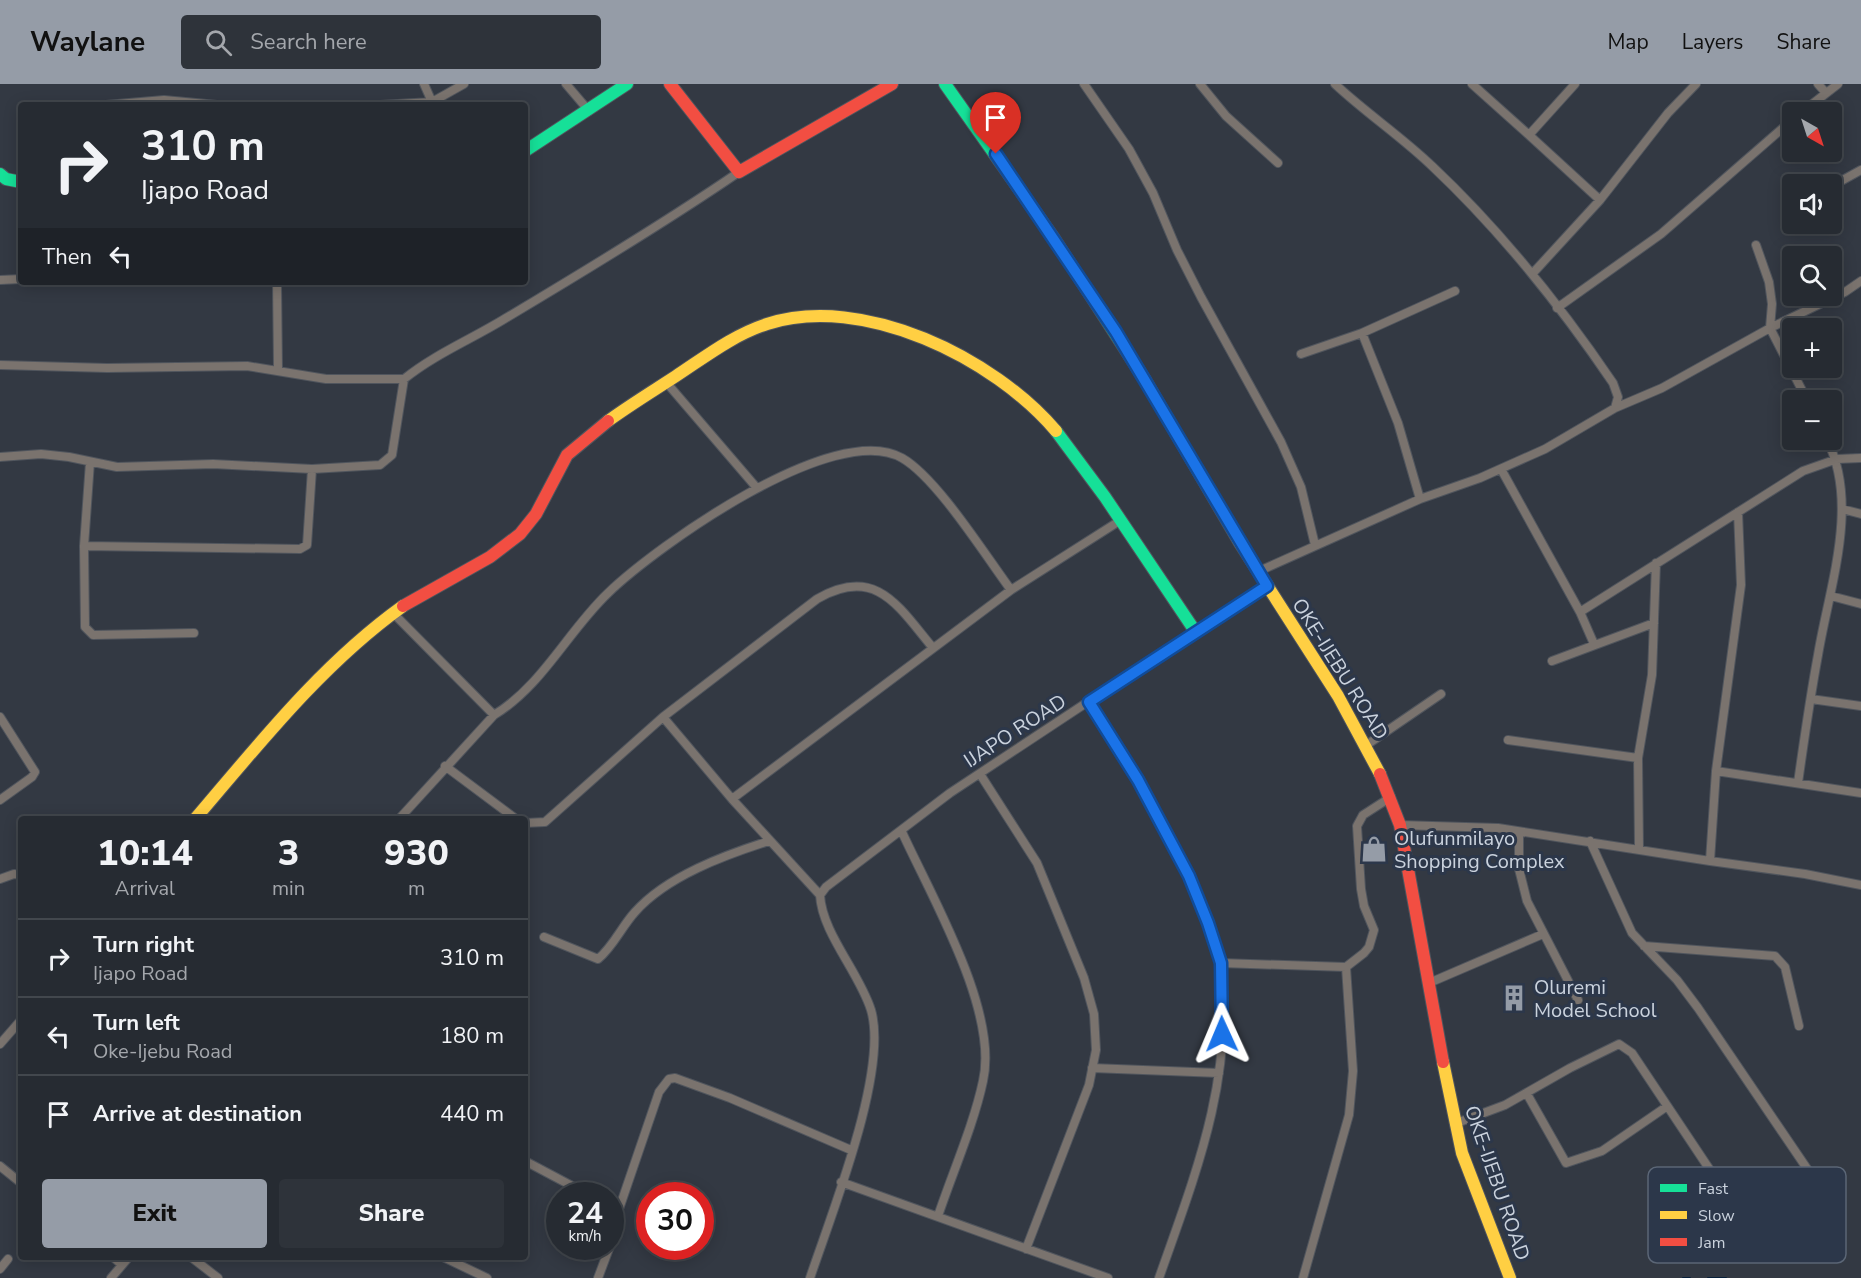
<!DOCTYPE html>
<meta charset="utf-8">
<style>
:root{--surface:#262b32;--page:#2e333a;--text:#f1f3f6;--muted:#a4a7ac;--line:#42474d;--accent:#959ca7}
body{margin:0;font-family:"Nunito Sans",sans-serif;background:var(--page);color:var(--text);height:100vh;display:flex;flex-direction:column;font-size:22px;white-space:nowrap}
*{box-sizing:border-box;margin:0}
p{font-size:20px;color:var(--muted)}
.icon{flex:none;width:33px;height:33px;fill:none;stroke:currentColor;stroke-width:2;stroke-linecap:round;stroke-linejoin:round}
.map{position:relative;flex:1;overflow:hidden}
.details{position:absolute;left:18px;top:732px;width:510px;height:444px;display:flex;flex-direction:column;background:var(--surface);border-radius:6px;box-shadow:0 3px 15px #0003,0 0 0 2px var(--line)}
.details>*{flex:none}
.banner{position:absolute;left:18px;top:18px;width:510px;height:183px;border-radius:6px;box-shadow:0 3px 15px #0003,0 0 0 2px var(--line);background:#262b32;color:var(--text);overflow:hidden}
.needle{width:39px;rotate:141deg}
.buttons{position:absolute;left:1782px;top:18px;display:grid;gap:12px}
.buttons a{display:grid;place-items:center;width:60px;height:60px;border-radius:6px;background:var(--surface);box-shadow:0 3px 15px #0003,0 0 0 2px var(--line);font-size:30px}
.speed{position:absolute;left:546px;top:1098px;display:flex;gap:12px;font-size:30px;font-weight:700;text-align:center}
.speed>*{display:grid;place-content:center;width:78px;height:78px;border-radius:50%;background:var(--surface);box-shadow:0 3px 15px #0003,0 0 0 2px var(--line);line-height:1}
.speed small{font-size:15px;font-weight:400}
.speed .limit{border:9px solid #d22;background:#fff;color:#111}
.pin{position:absolute;display:grid;place-items:center;width:51px;height:51px;color:#fff;margin:-62px -26px;border-radius:50% 50% 50% 0;rotate:-45deg;box-shadow:0 0 6px #0007}
.pin .icon{rotate:45deg}
.me{position:absolute;width:66px;margin:-33px;rotate:359deg;stroke-linejoin:round;filter:drop-shadow(0 0 4px #0008)}
.turn{display:flex;align-items:center;gap:21px;height:126px;padding:0 24px;font-size:27px}
.turn .icon{width:78px;height:78px;stroke-width:2.5}
.turn b{display:block;font-size:42px;line-height:51px}
.then{display:flex;align-items:center;height:57px;padding:0 24px;background:#0003;gap:12px;font-size:22px}
.eta{display:flex;justify-content:space-evenly;align-items:center;height:102px;text-align:center}
.eta b{font-size:36px;font-weight:800;line-height:42px}
.button{display:flex;gap:12px;margin-top:auto;padding:12px 24px}
.button a{flex:1;height:69px;border-radius:6px;background:var(--accent);color:#111;font-size:24px;font-weight:800;line-height:69px;text-align:center}
.button a+a{background:var(--page);color:var(--text)}
ul{padding:0;list-style:none}
li{display:flex;align-items:center;gap:18px;height:78px;padding:0 24px;border-top:2px solid var(--line)}
li div{flex:1}
li b{display:block;font-size:22px}
li em{font-style:normal}
header{display:flex;align-items:center;gap:36px;box-sizing:border-box;height:84px;padding:0 30px;background:var(--accent);color:#111}
header strong{font-size:28px}
nav{display:flex;gap:33px;margin-inline-start:auto;font-size:21px}
.search{width:420px;height:54px;background:var(--page);display:flex;align-items:center;gap:15px;box-sizing:border-box;padding:0 21px;border-radius:6px;color:var(--muted);font-size:22px}
.map>svg:first-child{display:block}
.lines{fill:none;stroke-linecap:round;stroke-linejoin:round}
.stream{stroke:#08203b;stroke-width:2}
.street-casing{stroke:#50555d;stroke-width:10}
.fast-casing{stroke:#50555d;stroke-width:14}
.slow-casing{stroke:#50555d;stroke-width:14}
.jam-casing{stroke:#50555d;stroke-width:14}
.street{stroke:#7a736e;stroke-width:8}
.fast{stroke:#16e098;stroke-width:12}
.slow{stroke:#ffcf43;stroke-width:12}
.jam{stroke:#f24e42;stroke-width:12}
.route-casing{stroke:#114b97;stroke-width:15}
.route{stroke:#1a73e8;stroke-width:10}
.labels{text-anchor:middle;dominant-baseline:central;stroke-width:6;stroke-linejoin:round;paint-order:stroke}
.street-label{font-size:20px;fill:#cad2dd;stroke:#2c374a}
.poi-label{font-size:20px;fill:#cad2dd;stroke:#2c374a;text-anchor:start}
.key{fill:#2c374a;stroke:#5b6676;stroke-width:1.5}
.key-label{font-size:16px;fill:#cad2dd}
</style>
<header>
<strong>Waylane</strong>
<div class="search"><svg class="icon" aria-label="search" viewBox="0 0 24 24"><circle cx="10" cy="10" r="6"/><path d="M15 15l6 6"/></svg>Search here</div>
<nav><a>Map</a><a>Layers</a><a>Share</a></nav>
</header>
<div class="map">
<svg width="1861" height="1194" viewBox="0 0 1861 1194">
<rect width="100%" height="100%" fill="#333943"/>
<g class="lines">
<path class="stream" d="M1683 1194H1690
M1708 1194H1726"/>
<g class="street-casing">
<path id="street" d="M424 0 432 18
M566 0 589 27
M1084 0 1129 65 1153 109 1177 166 1201 213 1281 358 1301 403 1315 461
M1200 0 1226 32 1278 79
M1335 0C1366 29 1402 53 1432 82 1501 147 1560 221 1613 299L1618 313 1615 324
M1472 0 1529 51
M1575 0 1529 51 1600 116
M1818 0 1826 9
M106 21 164 16 217 21
M380 21 432 18 464 0
M1802 28 1838 0
M1832 102 1861 86
M1756 161 1769 198 1772 220 1770 244 1807 316
M1533 189 1600 116 1668 29 1696 0
M0 196 21 195
M277 198 278 286
M1557 224 1661 150 1792 36
M1362 249 1455 207
M1301 270 1362 249 1398 339 1420 415
M0 281 107 284 247 282 326 295H404
M666 298 756 403
M0 373 41 370 69 373 117 383 213 380 312 385 380 381 392 371 404 295C435 270 472 255 506 234 585 187 663 140 739 88
M90 378 84 462 300 465 307 461 312 385
M1501 385 1580 528 1594 560
M1842 425 1861 430
M84 462 85 543 93 551 194 549
M1257 488 1420 415 1480 394 1545 365 1615 324 1662 304 1770 244 1845 208 1861 197
M1831 512 1861 520
M1580 528 1803 387 1837 375 1861 374
M393 529 494 631 399 735
M1552 577 1654 539
M1811 615 1861 622
M1089 618C1131 685 1172 752 1202 825 1209 842 1219 863 1221 881 1234 995 1196 1089 1159 1194
M494 631C542 602 568 547 608 509 657 462 835 335 902 374 937 394 985 471 1011 506
M0 633 35 688 32 693 0 716
M663 633 732 715 1011 506 1121 436
M1508 656 1638 674
M1365 662 1441 610
M445 682 516 735
M1716 687 1861 709
M980 690 1037 779 1084 894 1094 930 1096 966 1089 1001 1026 1165
M1798 699C1804 656 1810 614 1818 571 1829 504 1860 420 1827 356
M732 715 820 811C822 849 859 888 871 926 889 987 831 1131 810 1194
M525 739 545 738 663 633 817 515C876 481 898 522 933 564
M1400 741 1498 744 1710 777 1716 687 1741 501 1738 428
M902 748C931 812 999 927 983 997 974 1040 952 1090 938 1132
M1519 748V785L1527 817 1578 916
M1590 757 1632 849 1677 896 1698 924 1810 1089
M1639 765 1638 674 1652 591 1656 479
M1710 777 1805 790 1861 801
M0 795 14 790 21 791
M820 811 826 803 950 709 1195 547 1267 502
M544 853 598 875C613 863 622 842 635 828 667 792 725 771 769 757
M1644 862 1775 872 1785 883 1799 942
M1221 879 1346 883 1364 869 1369 863 1374 846 1364 822 1361 805 1357 742 1363 731 1391 713
M1429 899 1543 850
M0 960 21 936
M1092 984 1219 989
M1527 1010 1566 1079 1602 1067 1666 1023
M1454 1040 1505 1021 1570 984 1619 960 1632 969 1724 1107
M525 1077 591 1112
M0 1082 21 1099
M841 1098 1108 1194
M610 1160 618 1128 659 1008 669 995 675 994 730 1014 851 1066
M113 1173 122 1181
M191 1173 218 1194
M443 1173 487 1194
M0 1185 8 1175
M111 1194 129 1173
M598 1194 610 1162
M1303 1194 1349 1031 1353 987 1346 883"/>
</g>
<g class="fast-casing">
<path id="fast" d="M945 0 1053 153 1145 296
M525 67 627 0
M0 90 6 95 21 98
M1056 347 1105 413 1195 547"/>
</g>
<g class="slow-casing">
<path id="slow" d="M1145 296 1240 459 1338 612 1380 690
M608 337C630 321 653 307 676 292 705 273 733 251 767 240 863 209 994 274 1056 347
M195 735C259 660 322 580 403 522
M1443 978 1462 1069 1510 1194"/>
</g>
<g class="jam-casing">
<path id="jam" d="M670 0 739 88 892 0
M403 522 490 473 520 450 536 430 567 371 608 337
M1380 690 1400 741 1443 978"/>
</g>
<use href="#street" class="street"/>
<use href="#fast" class="fast"/>
<use href="#slow" class="slow"/>
<use href="#jam" class="jam"/>
</g>
<g class="lines">
<g class="route-casing">
<path id="route" d="M996 70 1116 248 1267 502 1089 618 1138 696 1189 792 1208 839 1221 879 1222 950"/>
</g>
<use href="#route" class="route"/>
</g>
<defs>
<g id="shop-bare" transform="scale(2.07)"><path d="M-5-2.5h2.3a2.7 3.5 0 0 1 5.4 0H5L5.5 6h-11ZM-1.5-2.5h3a1.5 2.3 0 0 0-3 0Z" fill="#959ca7" stroke="#2c374a" stroke-width="2.5" paint-order="stroke"/></g>
<g id="building-bare" transform="scale(2.07)"><path d="M-4-6H4V6H1V3H-1V6H-4ZM-2.5-4.3h1.7v1.8h-1.7ZM.8-4.3h1.7v1.8H.8ZM-2.5-1h1.7V.8h-1.7ZM.8-1h1.7V.8H.8Z" fill="#959ca7" stroke="#2c374a" stroke-width="2.5" paint-order="stroke"/></g>
</defs>
<g fill-rule="evenodd">
<use href="#shop-bare" x="1374" y="765"/>
<use href="#building-bare" x="1514" y="914"/>
</g>
<g class="labels">
<g class="street-label">
<text transform="translate(1340 585) rotate(58)">OKE-IJEBU ROAD</text>
<text transform="translate(1015 647) rotate(-33)">IJAPO ROAD</text>
<text transform="translate(1497 1099) rotate(71)">OKE-IJEBU ROAD</text>
</g>
<g class="poi-label">
<text x="1394" y="754">Olufunmilayo<tspan x="1394" dy="23">Shopping Complex</tspan></text>
<text x="1534" y="903">Oluremi<tspan x="1534" dy="23">Model School</tspan></text>
</g>
</g>
<rect x="1648" y="1083" width="198" height="96" rx="9" class="key"/>
<rect x="1660" y="1100" width="27" height="8" fill="#16e098"/>
<rect x="1660" y="1127" width="27" height="8" fill="#ffcf43"/>
<rect x="1660" y="1154" width="27" height="8" fill="#f24e42"/>
<g class="key-label">
<text x="1698" y="1110">Fast</text>
<text x="1698" y="1137">Slow</text>
<text x="1698" y="1164">Jam</text>
</g>
</svg>
<div class="buttons">
<a><svg class="needle" viewBox="-14 -14 28 28"><path d="M0-13l5 13h-10z" fill="#e53935"/><path d="M0 13l5-13h-10z" fill="#a4a7ac"/></svg></a>
<a><svg class="icon" aria-label="sound" viewBox="0 0 24 24"><path d="M4 9h4l5-4v14l-5-4H4zM17 9q2 3 0 6"/></svg></a>
<a><svg class="icon" aria-label="search" viewBox="0 0 24 24"><circle cx="10" cy="10" r="6"/><path d="M15 15l6 6"/></svg></a>
<a>+</a>
<a>−</a>
</div>
<div class="speed"><div>24<small>km/h</small></div><div class="limit">30</div></div>
<div class="pin" style="left:996px;top:70px;background:#d93025"><svg class="icon" aria-label="arrive" viewBox="0 0 24 24"><path d="M6 21V4h12l-3 4 3 4H6"/></svg></div>
<svg class="me" style="left:1222px;top:950px" viewBox="-20 -20 40 40"><path d="M0-17L14 15 0 8-14 15z" fill="#1a73e8" stroke="#fff" stroke-width="4"/></svg>
<div class="banner">
<div class="turn"><svg class="icon" aria-label="right" viewBox="0 0 24 24"><path d="M7 20v-9h11M14 6l5 5-5 5"/></svg><div><b>310 m</b>Ijapo Road</div></div>
<div class="then">Then<svg class="icon" aria-label="left" viewBox="0 0 24 24"><path d="M17 20v-9H6M10 6l-5 5 5 5"/></svg></div>
</div>
<section class="details">
<div class="eta">
<div><b>10:14</b><p>Arrival</p></div>
<div><b>3</b><p>min</p></div>
<div><b>930</b><p>m</p></div>
</div>
<ul>
<li><svg class="icon" aria-label="right" viewBox="0 0 24 24"><path d="M7 20v-9h11M14 6l5 5-5 5"/></svg><div><b>Turn right</b><p>Ijapo Road</p></div><em>310 m</em></li>
<li><svg class="icon" aria-label="left" viewBox="0 0 24 24"><path d="M17 20v-9H6M10 6l-5 5 5 5"/></svg><div><b>Turn left</b><p>Oke-Ijebu Road</p></div><em>180 m</em></li>
<li><svg class="icon" aria-label="arrive" viewBox="0 0 24 24"><path d="M6 21V4h12l-3 4 3 4H6"/></svg><div><b>Arrive at destination</b></div><em>440 m</em></li>
</ul>
<div class="button"><a>Exit</a><a>Share</a></div>
</section>
</div>
